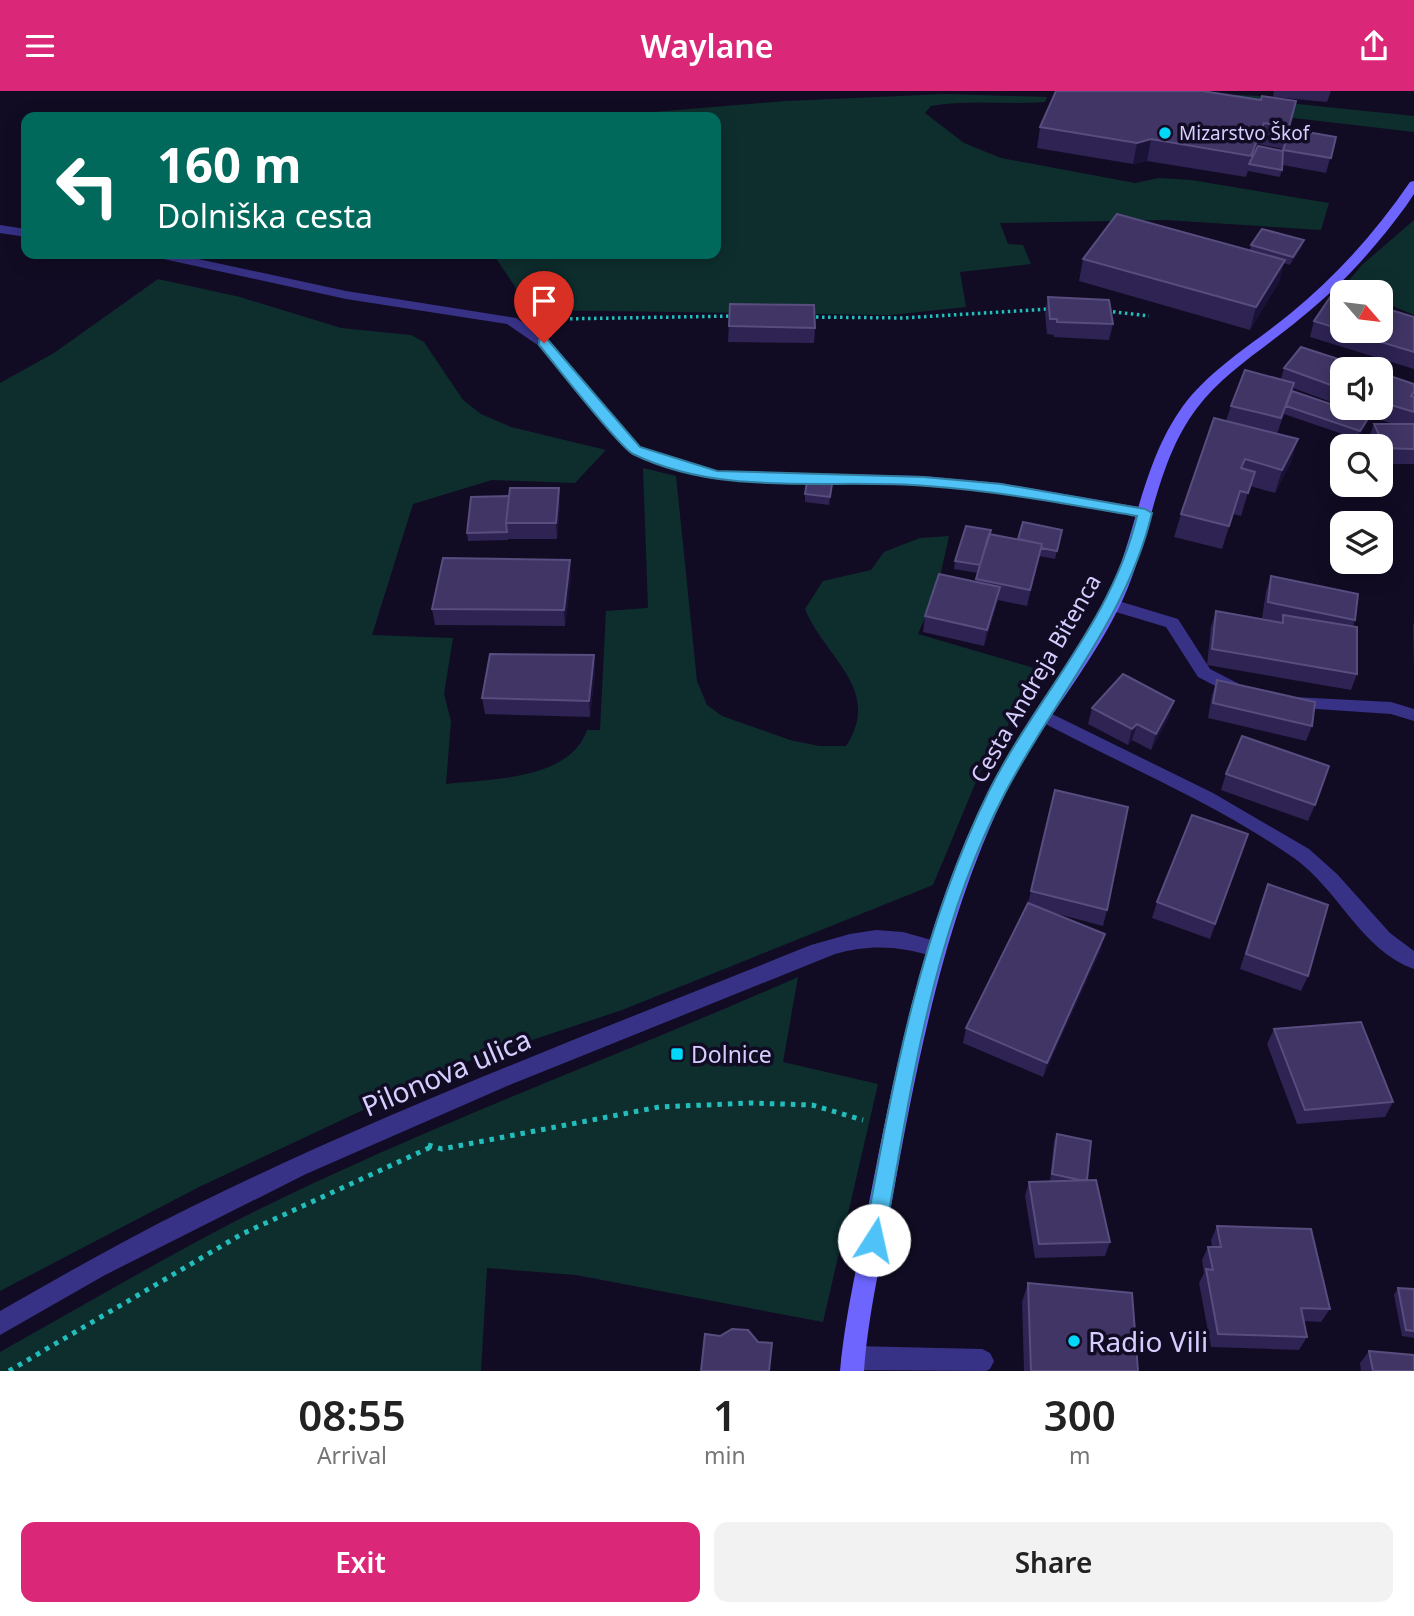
<!DOCTYPE html>
<meta charset="utf-8">
<style>
:root{--surface:#fff;--page:#f2f2f2;--text:#222;--muted:#767676;--accent:#db2777}
body{margin:0;font-family:"Noto Sans",sans-serif;background:var(--page);color:var(--text);height:100vh;display:flex;flex-direction:column;font-size:26px;white-space:nowrap}
*{box-sizing:border-box;margin:0}
p{font-size:23px;color:var(--muted)}
.icon{flex:none;width:38px;height:38px;fill:none;stroke:currentColor;stroke-width:2;stroke-linecap:round;stroke-linejoin:round}
.map{position:relative;height:1280px;overflow:hidden}
.sheet{display:flex;flex-direction:column;background:var(--surface);flex:1}
.sheet>*{flex:none}
.hud{position:absolute;left:21px;top:21px;width:700px;height:147px;border-radius:14px;box-shadow:0 4px 18px #0003;background:#00695c;color:#fff;overflow:hidden}
.needle{width:46px;rotate:118deg}
.buttons{position:absolute;left:1330px;top:189px;display:grid;gap:14px}
.buttons a{display:grid;place-items:center;width:63px;height:63px;border-radius:14px;background:var(--surface);box-shadow:0 4px 18px #0003;font-size:35px}
.pin{position:absolute;display:grid;place-items:center;width:60px;height:60px;color:#fff;margin:-72px -30px;border-radius:50% 50% 50% 0;rotate:-45deg;box-shadow:0 0 7px #0007}
.pin .icon{rotate:45deg}
.me{position:absolute;width:77px;margin:-38px;rotate:10deg;stroke-linejoin:round;filter:drop-shadow(0 0 5px #0008)}
.turn{display:flex;align-items:center;gap:24px;height:147px;padding:0 21px;font-size:32px}
.turn .icon{width:91px;height:91px;stroke-width:2.5}
.turn b{display:block;font-size:49px;line-height:60px}
.eta{display:flex;justify-content:space-evenly;align-items:center;height:119px;text-align:center}
.eta b{font-size:42px;font-weight:600;line-height:49px}
.button{display:flex;gap:14px;margin-top:auto;padding:14px 21px}
.button a{flex:1;height:80px;border-radius:14px;background:var(--accent);color:#fff;font-size:28px;font-weight:600;line-height:80px;text-align:center}
.button a+a{background:var(--page);color:var(--text)}
header{display:flex;justify-content:space-between;align-items:center;height:91px;padding:0 21px;background:var(--accent);color:#fff;font-size:32px;font-weight:600}
.map>svg:first-child{display:block}
.green{fill:#0e2e2e}
.lines{fill:none;stroke-linecap:round;stroke-linejoin:round}
.path-far1{stroke:#23bebb;stroke-width:3.5;stroke-dasharray:2.5 3.5;stroke-linecap:butt}
.path{stroke:#23bebb;stroke-width:5;stroke-dasharray:4.5 6;stroke-linecap:butt}
.lane{fill:#383287;fill-rule:evenodd}
.street{fill:#383287;fill-rule:evenodd}
.secondary{fill:#6e65ff;fill-rule:evenodd}
.wall{fill:#2e2353}
.shaded-wall{fill:#1b1238}
.building{fill:#403565;stroke:#574d7e;stroke-width:2}
.route{fill:#4fc3f7;stroke:#337fa1;stroke-width:2}
.poi-dot{fill:#00d7f9;stroke:#110c23;stroke-width:2.5}
.labels{text-anchor:middle;dominant-baseline:central;stroke-width:7;stroke-linejoin:round;paint-order:stroke}
.far-poi-label{font-size:19px;fill:#d5ceff;stroke:#110c23;text-anchor:start}
.street-label{font-size:23px;fill:#d5ceff;stroke:#110c23}
.poi-label{font-size:23px;fill:#d5ceff;stroke:#110c23;text-anchor:start}
.near-street-label{font-size:28px;fill:#d5ceff;stroke:#110c23}
.near-poi-label{font-size:28px;fill:#d5ceff;stroke:#110c23;text-anchor:start}
</style>
<header><svg class="icon" aria-label="menu" viewBox="0 0 24 24"><path d="M4 6h16M4 12h16M4 18h16"/></svg>Waylane<svg class="icon" aria-label="share" viewBox="0 0 24 24"><path d="M12 15V3M7 8l5-5 5 5M5 13v7h14v-7"/></svg></header>
<div class="map">
<svg width="1414" height="1280" viewBox="0 0 1414 1280">
<rect width="100%" height="100%" fill="#110c23"/>
<path class="green" d="M1060 0H1164L1260 5 1278 11 1414 25V41Z
M945 3 1047 6 1045 11C1007 14 969 8 931 15L925 22 964 52 1001 67 1135 92 1159 87 1191 89 1329 112 1321 139 1165 129 1000 132 1008 153 1023 154 1031 173 960 181 966 216 891 224 527 219 514 194 493 163H716V26H594L786 10Z
M1414 129V224L1381 210V201H1361L1345 194 1362 174Z
M158 188 240 206 341 237 411 244 424 251 463 309 481 323 511 336 606 359 575 392 492 389 413 413 372 544 453 547 444 603 451 630 446 693C491 688 570 689 587 639H600L606 520 648 517 643 377 676 385 697 590 707 614 722 625 790 649 819 655H846C883 598 825 567 805 518L823 490 871 479 884 461 920 447 949 445 937 499 918 543 1041 579 980 681 933 794 622 919 463 972 199 1096 0 1200V292L54 262Z
M798 886 783 971 878 993 823 1231 576 1184 487 1177 481 1280H0V1261C75 1219 150 1175 226 1135 411 1040 608 970 798 886Z"/>
<g class="lines">
<path class="path-far1" d="M1107 220 1149 225
M810 226 903 227 1049 218
M558 228 735 225"/>
<path class="path" d="M428 1054 442 1058 659 1016 750 1012 812 1014 863 1029
M9 1280 242 1143 431 1056"/>
<path class="lane" d="M1112 508 1178 528 1210 578 1245 596 1248 600 1245 604H1233L1198 586 1166 536 1106 518 1104 514 1106 510Z
M1293 606 1391 611 1414 618V630L1391 623 1287 616 1284 612Z
M853 1255 982 1258 990 1262 994 1270 990 1278 986 1280 853 1279 845 1275 841 1267 845 1259Z"/>
<path class="street" d="M0 134 26 138V146L0 142Z
M153 163H175L346 200 516 227 549 249 640 356 718 380 924 385 1001 392 1145 417 1153 422 1145 427 1001 402 924 395 712 388 630 362 539 255 507 233 346 208 159 167Z
M1042 618 1213 702 1309 758 1337 783 1390 842 1414 860V878C1362 860 1338 798 1294 767 1214 711 1122 674 1036 628L1033 624 1036 620Z
M876 839 903 841 942 852 945 858 942 864 935 866C900 855 871 853 835 863L512 993 306 1083 105 1184 0 1244V1220C63 1184 126 1148 191 1116 392 1017 603 938 811 854L850 843Z"/>
<path class="secondary" d="M1414 90V103L1406 115C1376 156 1342 194 1302 226 1267 256 1225 280 1197 317 1155 372 1151 447 1123 508 1091 577 1039 634 1006 701 944 829 917 971 892 1110 882 1166 868 1222 864 1280H840C845 1223 859 1168 869 1112 896 973 924 830 988 701 1021 634 1073 578 1106 510 1136 447 1141 373 1183 315 1211 277 1255 252 1291 222 1337 184 1376 141 1410 91Z"/>
</g>
<path class="wall" d="M1274 0H1331L1327 11 1273 6Z
M1261 9 1296 10 1283 58 1258 53V55L1283 60 1290 38 1336 46 1326 82 1283 74 1280 86 1248 80 1246 86 1147 70 1133 73 1037 57 1040 36Z
M1304 149 1301 157 1290 174 1284 172 1279 191 1250 239 1079 190 1083 168 1250 159 1251 154Z
M1342 205V240H1381L1414 226V278L1310 246 1314 230Z
M1048 206 1113 233 1109 249 1054 246V244L1047 243 1045 222Z
M730 213 815 237 814 252 728 251Z
M1284 277 1342 278V315L1293 297 1292 300 1366 334 1357 348 1284 323 1277 343 1291 371 1275 402 1250 395 1241 425 1233 423 1222 458 1174 446 1181 423 1226 330 1231 315 1281 288Z
M1381 282 1414 293V373H1381V355H1352L1353 350H1369L1368 348 1374 333H1393L1346 317H1381Z
M832 393 829 414 805 411V403Z
M560 413 557 448H508V449L468 450 467 442Z
M1062 439 1055 468 1039 465 1027 515 998 509 984 555 923 541 925 525 975 491 978 482 954 478 955 470 990 443 1018 448Z
M571 484 565 535 435 534 432 518Z
M1271 485 1355 529 1353 535 1357 583 1351 599 1207 574 1211 536 1216 520 1280 531 1262 527 1266 501Z
M1414 532V577L1413 534Z
M594 564 595 580 590 626 485 623 482 607Z
M1217 589 1312 635 1306 650 1208 627 1212 604Z
M1092 617 1169 626 1151 659 1132 649 1128 654 1088 633Z
M1226 683 1315 714 1308 730 1221 699Z
M1248 743 1210 848 1152 827 1157 811Z
M1268 793 1308 885 1301 900 1240 878 1262 808Z
M1031 800 1107 819 1103 835 1054 822 1101 858 1043 986 963 952 966 937 1028 812Z
M1274 938 1393 1011 1385 1026 1297 1033 1267 953Z
M1057 1043 1087 1089 1110 1151 1105 1165 1035 1167 1025 1105 1029 1091 1050 1090 1054 1050Z
M1217 1135 1330 1218 1321 1231 1303 1230 1307 1246 1299 1259 1211 1256 1199 1192 1204 1182 1202 1169 1208 1156H1212L1211 1149Z
M1028 1192 1138 1280H1024L1022 1211Z
M1398 1197 1414 1198V1247L1402 1245 1394 1204Z
M1369 1260 1414 1280H1361L1360 1272Z"/>
<path class="shaded-wall" d="M1264 32 1258 53 1251 73H1249L1246 86 1251 65Z
M1151 48 1147 70 1133 73 1137 52Z
M1304 149 1301 157 1290 174 1293 166Z
M1285 169 1279 191 1250 239 1256 216Z
M1369 326 1366 334 1357 348 1360 340Z
M1298 348 1291 371 1275 402 1282 379Z
M559 397 560 413 557 448 556 432Z
M570 469 571 484 565 535 564 519Z
M1000 496 997 512 984 555 987 539Z
M594 564 595 580 590 626 589 610Z
M1174 610 1169 626 1151 659 1156 643Z
M1137 633 1132 649 1128 654 1132 638Z
M1105 843 1101 858 1043 986 1047 972Z"/>
<path class="building" d="M1056 0H1202L1261 9 1262 5 1296 10 1289 36 1264 32 1251 65 1151 48 1137 52 1040 36Z
M1290 38 1336 46 1331 67 1283 59Z
M1258 55 1283 60 1282 79 1249 73Z
M1117 123 1285 169 1256 216 1083 168Z
M1262 138 1304 149 1293 166 1251 154Z
M1333 202 1342 205V239L1314 230Z
M1048 206 1109 209 1113 233 1057 231V228H1050Z
M730 213 814 214 815 237 729 235Z
M1381 216 1414 226V261L1345 240H1381Z
M1301 256 1369 278H1342V298L1284 277Z
M1245 279 1294 292 1281 327 1231 315Z
M1381 282 1414 293V301L1411 305 1414 306V321L1381 311Z
M1292 300 1369 326 1360 340 1286 315Z
M1214 327 1298 348 1282 379 1245 368 1241 377 1255 381 1248 402 1240 400 1229 435 1181 423Z
M1374 333H1414V358L1381 357V355H1356L1353 350H1382Z
M807 391 832 393 830 406 805 403Z
M510 397H559L556 432H506Z
M509 405 506 432 507 441 467 442 471 406Z
M1023 431 1062 439 1057 460 1041 457 1042 453 1018 448Z
M966 435 991 439 980 474 955 470Z
M989 443 1042 453 1030 499 976 488Z
M443 467 570 469 564 519 432 518Z
M939 483 1000 496 987 539 925 525Z
M1271 485 1358 503 1355 529 1268 511Z
M1216 520 1283 532V524L1357 536V583L1212 558Z
M490 563 594 564 589 610 482 607Z
M1123 583 1174 610 1156 643 1137 633 1132 638 1092 617Z
M1217 589 1315 611 1312 635 1213 612Z
M1242 645 1329 675 1315 714 1226 683Z
M1055 699 1128 716 1107 819 1031 800Z
M1192 724 1248 743 1215 833 1157 811Z
M1268 793 1328 814 1308 885 1246 863Z
M1028 812 1105 843 1047 972 966 937Z
M1361 931 1393 1011 1305 1019 1274 938Z
M1057 1043 1091 1050 1087 1089H1080L1052 1083Z
M1096 1089 1110 1151 1039 1153 1029 1091Z
M1217 1135 1311 1138 1330 1218 1301 1217 1307 1246 1218 1243 1206 1178 1213 1179 1208 1156H1221Z
M1028 1192 1132 1202 1138 1280H1031Z
M1398 1197 1414 1198V1240L1406 1239Z
M732 1238 748 1239 758 1251 772 1252 769 1280H701L705 1243 720 1245Z
M1369 1260 1414 1264V1280H1373Z"/>
<path class="route" d="M539 249H548L640 356 717 380 924 386 1001 393 1145 418 1152 422C1127 527 1054 608 1005 702 933 839 911 998 884 1149L881 1156 874 1159 867 1156 864 1149C892 995 919 842 989 700 1036 606 1112 530 1137 425 1067 413 998 400 927 395 830 387 723 407 633 363 618 355 555 273 539 254Z"/>
<g class="poi-dot">
<circle cx="1165" cy="42" r="7"/>
<rect x="670" y="956" width="14" height="14" rx="3.5"/>
<circle cx="1074" cy="1250" r="7"/>
</g>
<g class="labels">
<g class="far-poi-label">
<text x="1179" y="42">Mizarstvo Škof</text>
</g>
<g class="street-label">
<text transform="translate(1035 587) rotate(-60)">Cesta Andreja Bitenca</text>
</g>
<g class="poi-label">
<text x="691" y="963">Dolnice</text>
</g>
<g class="near-street-label">
<text transform="translate(446 981) rotate(-23)">Pilonova ulica</text>
</g>
<g class="near-poi-label">
<text x="1088" y="1250">Radio Vili</text>
</g>
</g>
</svg>
<div class="buttons">
<a><svg class="needle" viewBox="-14 -14 28 28"><path d="M0-13l5 13h-10z" fill="#e53935"/><path d="M0 13l5-13h-10z" fill="#767676"/></svg></a>
<a><svg class="icon" aria-label="sound" viewBox="0 0 24 24"><path d="M4 9h4l5-4v14l-5-4H4zM17 9q2 3 0 6"/></svg></a>
<a><svg class="icon" aria-label="search" viewBox="0 0 24 24"><circle cx="10" cy="10" r="6"/><path d="M15 15l6 6"/></svg></a>
<a><svg class="icon" aria-label="layers" viewBox="0 0 24 24"><path d="M12 4l9 5-9 5-9-5zM3 14l9 5 9-5"/></svg></a>
</div>
<div class="pin" style="left:544px;top:252px;background:#d93025"><svg class="icon" aria-label="arrive" viewBox="0 0 24 24"><path d="M6 21V4h12l-3 4 3 4H6"/></svg></div>
<svg class="me" style="left:874px;top:1149px" viewBox="-20 -20 40 40"><circle r="19" fill="#fff"/><path d="M0-13L10 11 0 6-10 11z" fill="#4fc3f7"/></svg>
<div class="hud">
<div class="turn"><svg class="icon" aria-label="left" viewBox="0 0 24 24"><path d="M17 20v-9H6M10 6l-5 5 5 5"/></svg><div><b>160 m</b>Dolniška cesta</div></div>
</div>
</div>
<section class="sheet">
<div class="eta">
<div><b>08:55</b><p>Arrival</p></div>
<div><b>1</b><p>min</p></div>
<div><b>300</b><p>m</p></div>
</div>
<div class="button"><a>Exit</a><a>Share</a></div>
</section>
